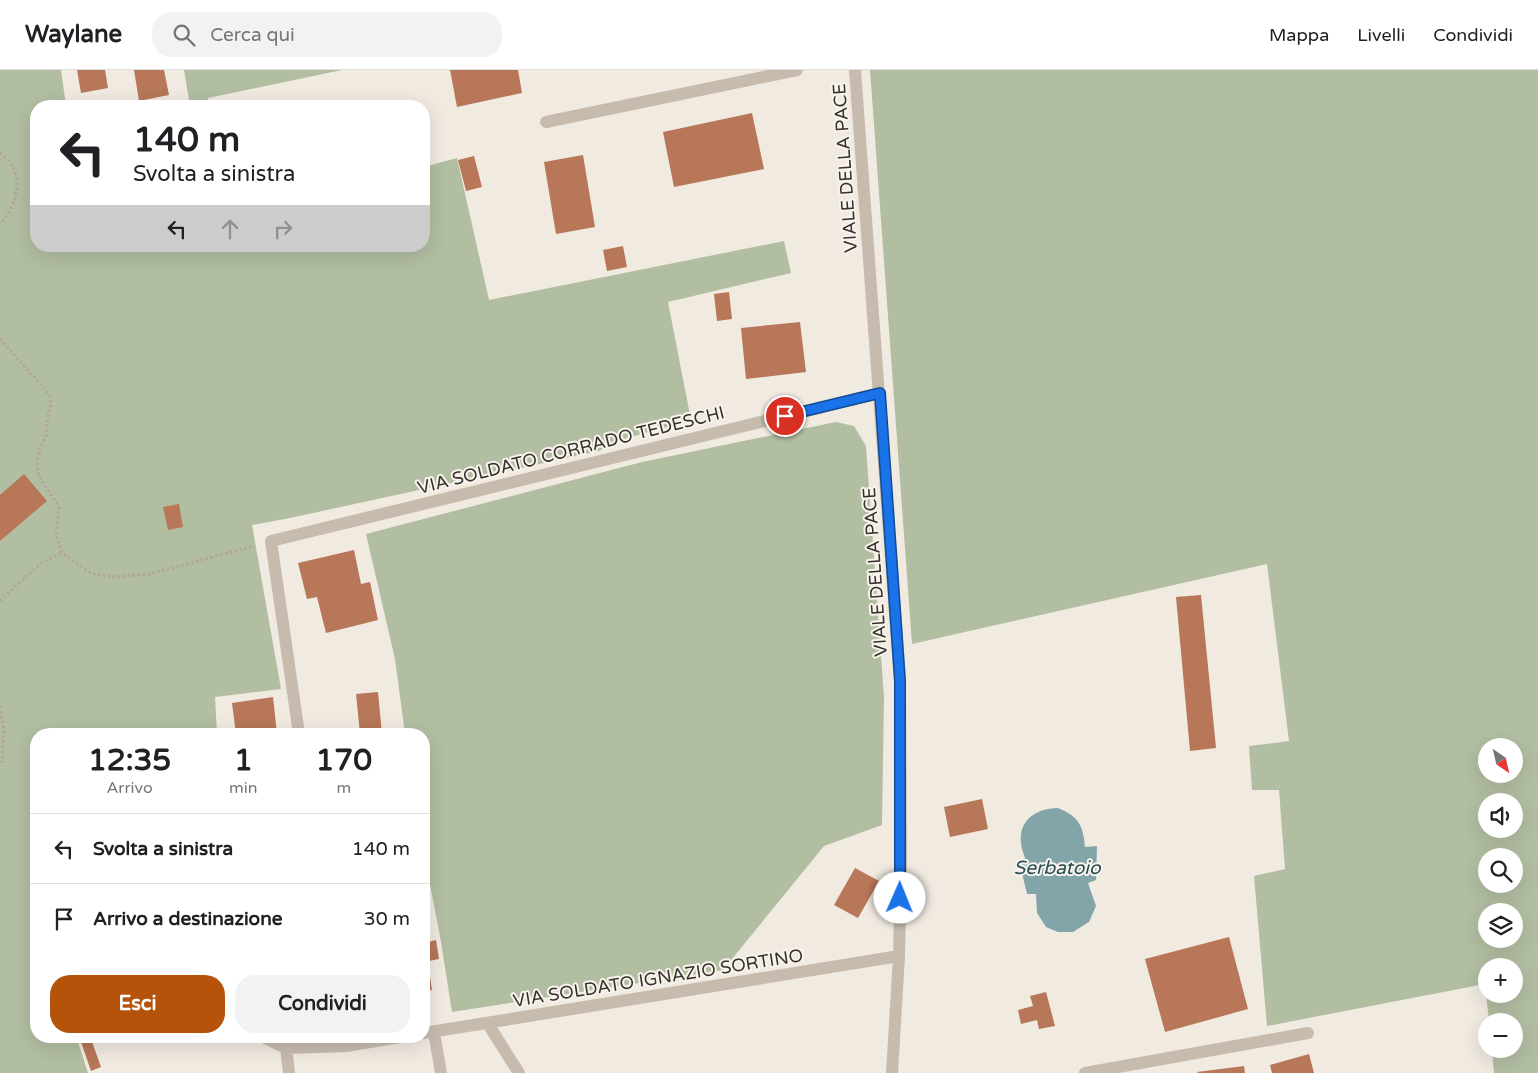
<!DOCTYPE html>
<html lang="it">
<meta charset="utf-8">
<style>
:root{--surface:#fff;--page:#f2f2f2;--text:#202124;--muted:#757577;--line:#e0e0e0;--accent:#b45309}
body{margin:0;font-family:"Varela Round",sans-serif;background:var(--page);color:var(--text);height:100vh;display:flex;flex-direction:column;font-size:19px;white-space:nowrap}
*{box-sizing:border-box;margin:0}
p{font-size:16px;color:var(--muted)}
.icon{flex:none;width:28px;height:28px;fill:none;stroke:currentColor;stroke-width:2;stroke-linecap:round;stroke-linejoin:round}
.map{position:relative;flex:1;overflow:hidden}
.details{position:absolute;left:30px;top:658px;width:400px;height:315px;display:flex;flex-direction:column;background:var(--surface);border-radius:20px;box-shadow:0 5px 20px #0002}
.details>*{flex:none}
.hud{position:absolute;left:30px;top:30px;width:400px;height:152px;border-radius:20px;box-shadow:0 5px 20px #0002;background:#fff;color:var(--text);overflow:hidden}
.needle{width:32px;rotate:146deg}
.buttons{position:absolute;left:1478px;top:668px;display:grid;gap:10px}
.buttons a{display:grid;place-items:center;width:45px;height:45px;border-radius:50%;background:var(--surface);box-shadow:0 5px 20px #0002;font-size:25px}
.pin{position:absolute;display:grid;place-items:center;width:42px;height:42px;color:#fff;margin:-21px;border:2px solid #fff;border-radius:50%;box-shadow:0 1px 5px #0007}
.me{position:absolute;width:55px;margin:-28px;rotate:1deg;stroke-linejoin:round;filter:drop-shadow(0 0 4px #0008)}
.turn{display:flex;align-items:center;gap:18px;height:105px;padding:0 20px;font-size:22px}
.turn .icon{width:65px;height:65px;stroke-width:2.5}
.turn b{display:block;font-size:35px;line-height:42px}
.lanes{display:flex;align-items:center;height:48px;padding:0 20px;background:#0003;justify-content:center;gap:25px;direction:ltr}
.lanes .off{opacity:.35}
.eta{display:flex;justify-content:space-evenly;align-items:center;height:85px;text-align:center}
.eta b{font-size:30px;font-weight:700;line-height:35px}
.action{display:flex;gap:10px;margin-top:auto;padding:10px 20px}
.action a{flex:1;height:58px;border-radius:20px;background:var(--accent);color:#fff;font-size:20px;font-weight:700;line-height:58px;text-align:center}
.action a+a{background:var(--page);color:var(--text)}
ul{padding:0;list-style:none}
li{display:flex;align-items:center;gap:15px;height:70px;padding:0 20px;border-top:1px solid var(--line)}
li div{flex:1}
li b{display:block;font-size:19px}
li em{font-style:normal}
header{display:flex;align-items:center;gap:30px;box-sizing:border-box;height:70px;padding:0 25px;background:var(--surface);border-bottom:1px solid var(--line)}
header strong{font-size:24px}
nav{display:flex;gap:28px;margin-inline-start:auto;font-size:18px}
.search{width:350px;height:45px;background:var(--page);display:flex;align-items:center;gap:12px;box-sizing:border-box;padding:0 18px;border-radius:20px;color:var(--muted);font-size:19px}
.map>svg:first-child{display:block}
.green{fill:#b2bea2;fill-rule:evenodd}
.water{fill:#83a5aa}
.building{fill:#b77758}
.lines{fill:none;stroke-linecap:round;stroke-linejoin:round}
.path{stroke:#b3a698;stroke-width:3;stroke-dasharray:2.5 2.5;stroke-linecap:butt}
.minor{stroke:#c7bbae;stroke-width:12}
.route-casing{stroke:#114b97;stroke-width:12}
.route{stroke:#1a73e8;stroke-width:9}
.labels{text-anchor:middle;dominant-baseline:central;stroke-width:4;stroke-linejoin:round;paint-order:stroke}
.street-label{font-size:18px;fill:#37302b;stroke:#f8f4ed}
.water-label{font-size:19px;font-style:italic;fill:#264d53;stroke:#f8f4ed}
</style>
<header>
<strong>Waylane</strong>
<div class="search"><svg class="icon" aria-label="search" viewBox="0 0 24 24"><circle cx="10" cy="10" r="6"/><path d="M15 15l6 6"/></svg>Cerca qui</div>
<nav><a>Mappa</a><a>Livelli</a><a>Condividi</a></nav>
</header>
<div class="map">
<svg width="1538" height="1003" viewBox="0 0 1538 1003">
<rect width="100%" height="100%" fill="#f0eae1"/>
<path class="green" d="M0 0H61L66 36H36V176H424V97L457 88 489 230 784 171 791 203 668 232 691 350 624 369 599 381 290 448 252 455 281 619 215 627 217 664H36V966H76L88 1003H0Z
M184 0H342L208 28 209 36H190Z
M870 0H1538V1003H1494L1492 979H1514V951H1489L1485 914 1267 956 1254 806 1285 799 1279 720H1252L1249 676 1289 671 1267 494 912 574ZM1486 676H1514V704H1486ZM1486 731H1514V759H1486ZM1486 786H1514V814H1486ZM1486 841H1514V869H1486ZM1486 896H1514V924H1486Z
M836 352 854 356 866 376 884 627 882 755 824 776 723 900 452 942 441 872 424 783V664H405L395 589 366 464 642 392Z"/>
<path class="water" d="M1058 738C1079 747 1083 755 1085 777L1097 776 1096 810 1088 813 1096 836 1089 852 1073 862H1058L1046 857 1037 843 1036 824H1027L1019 791 1025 788C1013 759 1027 739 1058 738Z"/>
<path class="building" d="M77 0H105L108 18 81 23Z
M134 0H164L169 25 139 31Z
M450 0H518L522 23 457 37Z
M752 43 764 99 674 117 663 62Z
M583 85 595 157 556 164 544 92Z
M474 86 482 117 466 121 458 90Z
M623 176 627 197 607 201 603 180Z
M729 222 732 249 717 251 714 224Z
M800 252 806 302 746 309 741 258Z
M24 404 47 431 0 471V425Z
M179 434 183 457 168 460 163 437Z
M354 480 361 514 370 512 378 550 326 563 317 527 307 529 298 493Z
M1201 525 1216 678 1190 681 1176 527Z
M378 622 382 664H360L356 624Z
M273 627 277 664H236L232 633Z
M982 729 988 759 950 767 944 737Z
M855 798 879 811 858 848 834 835Z
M1229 867 1248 939 1165 962 1145 889Z
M436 870 439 889 424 892V873Z
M429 900 432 920 424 921V901Z
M1046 922 1055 956 1039 959 1037 950 1021 954 1018 940 1033 936 1030 926Z
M79 966H90L101 997 91 1001Z
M1309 984 1314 1003H1272L1270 995Z
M1244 996 1245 1003H1198L1197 1002Z"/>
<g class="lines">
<path class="path" d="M0 83C3 85 6 88 9 91 24 110 15 139 0 154
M0 269 50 325 51 335 48 345 46 367 40 378 37 393 39 406 59 437 56 465 62 483 91 503 112 507 150 504 253 476
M0 531 41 493 62 483
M0 636 4 660 2 692 0 696"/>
<path class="minor" d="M855 0 900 611 901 790 899 886 892 1003
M546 52 797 0
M299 664 271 471 880 323
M488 954 519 1003
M434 962 441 1003
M424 963 899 886
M261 966 286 978 346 976 406 966
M286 978 289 1003
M1085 1003 1308 963"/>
</g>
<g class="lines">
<g class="route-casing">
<path id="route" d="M785 346 880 323 900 611V828"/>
</g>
<use href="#route" class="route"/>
</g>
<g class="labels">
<g class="street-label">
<text transform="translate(845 98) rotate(-94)">VIALE DELLA PACE</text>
<text transform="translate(571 380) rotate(-14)">VIA SOLDATO CORRADO TEDESCHI</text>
<text transform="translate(875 502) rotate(-94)">VIALE DELLA PACE</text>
<text transform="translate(658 908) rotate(-9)">VIA SOLDATO IGNAZIO SORTINO</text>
</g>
<g class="water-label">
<text x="1057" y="798">Serbatoio</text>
</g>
</g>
</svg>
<div class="buttons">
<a><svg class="needle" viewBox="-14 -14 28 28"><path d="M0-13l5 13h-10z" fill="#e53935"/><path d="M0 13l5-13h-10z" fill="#757577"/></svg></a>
<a><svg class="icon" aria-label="sound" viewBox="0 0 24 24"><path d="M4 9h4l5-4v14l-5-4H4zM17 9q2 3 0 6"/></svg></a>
<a><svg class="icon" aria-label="search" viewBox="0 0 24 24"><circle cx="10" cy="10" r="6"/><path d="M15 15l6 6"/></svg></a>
<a><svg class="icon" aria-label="layers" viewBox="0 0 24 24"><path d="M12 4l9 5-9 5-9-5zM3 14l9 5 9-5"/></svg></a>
<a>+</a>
<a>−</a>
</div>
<div class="pin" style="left:785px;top:346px;background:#d93025"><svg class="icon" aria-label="arrive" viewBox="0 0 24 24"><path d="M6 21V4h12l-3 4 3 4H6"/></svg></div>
<svg class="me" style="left:900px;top:828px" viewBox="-20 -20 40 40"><circle r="19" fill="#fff"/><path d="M0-13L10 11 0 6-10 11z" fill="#1a73e8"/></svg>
<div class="hud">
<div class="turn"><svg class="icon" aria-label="left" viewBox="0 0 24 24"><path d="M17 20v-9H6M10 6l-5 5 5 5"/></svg><div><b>140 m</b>Svolta a sinistra</div></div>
<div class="lanes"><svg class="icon" aria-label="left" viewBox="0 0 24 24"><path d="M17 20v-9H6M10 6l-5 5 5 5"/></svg><svg class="icon off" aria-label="ahead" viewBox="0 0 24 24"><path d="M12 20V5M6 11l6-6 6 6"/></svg><svg class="icon off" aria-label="right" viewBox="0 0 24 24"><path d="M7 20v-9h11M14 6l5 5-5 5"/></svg></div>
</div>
<section class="details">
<div class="eta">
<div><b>12:35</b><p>Arrivo</p></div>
<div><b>1</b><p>min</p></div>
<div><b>170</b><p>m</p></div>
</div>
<ul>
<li><svg class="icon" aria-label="left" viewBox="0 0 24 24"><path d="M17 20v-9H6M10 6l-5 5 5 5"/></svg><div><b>Svolta a sinistra</b></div><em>140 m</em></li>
<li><svg class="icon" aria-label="arrive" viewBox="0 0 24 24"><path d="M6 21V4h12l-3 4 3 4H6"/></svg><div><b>Arrivo a destinazione</b></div><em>30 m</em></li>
</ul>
<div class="action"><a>Esci</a><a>Condividi</a></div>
</section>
</div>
